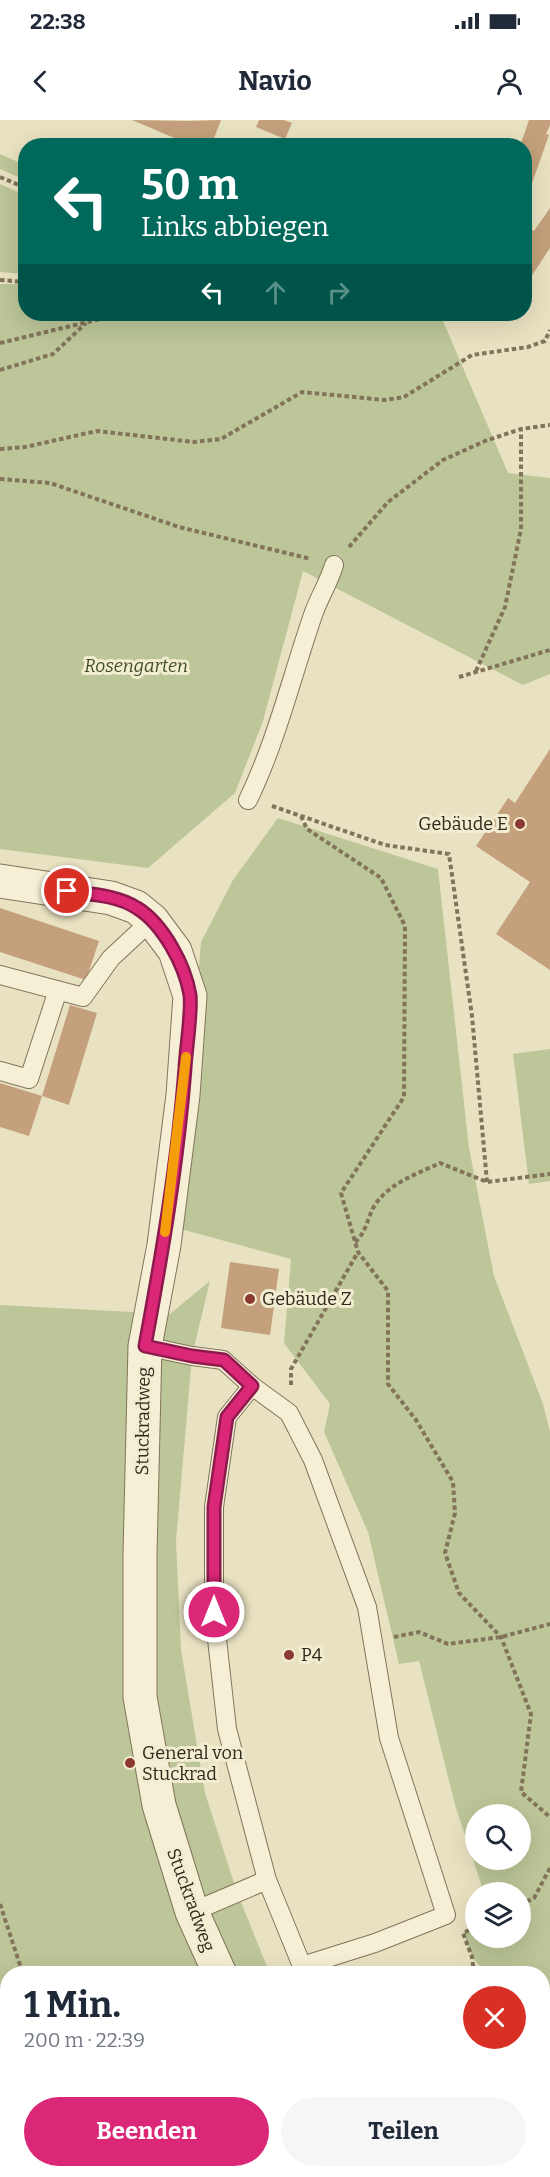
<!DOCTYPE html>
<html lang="de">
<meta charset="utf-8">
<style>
:root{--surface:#fff;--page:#f6f6f7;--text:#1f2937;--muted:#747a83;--accent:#db2777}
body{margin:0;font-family:Bitter,serif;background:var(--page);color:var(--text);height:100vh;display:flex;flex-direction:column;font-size:22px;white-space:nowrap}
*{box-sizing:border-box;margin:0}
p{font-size:20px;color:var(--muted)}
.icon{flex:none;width:33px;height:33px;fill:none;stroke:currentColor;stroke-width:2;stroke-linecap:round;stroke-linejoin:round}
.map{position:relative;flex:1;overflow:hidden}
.drawer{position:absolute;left:0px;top:1846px;width:550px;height:212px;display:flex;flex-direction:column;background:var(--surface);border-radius:24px 24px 0 0;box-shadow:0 6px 24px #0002}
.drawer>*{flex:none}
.guide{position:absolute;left:18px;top:18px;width:514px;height:183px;border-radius:24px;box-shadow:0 6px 24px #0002;background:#00695c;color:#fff;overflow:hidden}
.fabs{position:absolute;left:465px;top:1684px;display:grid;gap:12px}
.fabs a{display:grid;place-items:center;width:66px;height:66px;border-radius:50%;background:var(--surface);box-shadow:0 6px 24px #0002;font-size:30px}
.pin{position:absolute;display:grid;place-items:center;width:51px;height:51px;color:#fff;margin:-26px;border:3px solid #fff;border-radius:50%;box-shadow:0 2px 6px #0007}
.me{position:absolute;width:66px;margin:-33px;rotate:0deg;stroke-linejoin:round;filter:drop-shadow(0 0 4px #0008)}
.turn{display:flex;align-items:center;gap:21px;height:126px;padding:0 24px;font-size:27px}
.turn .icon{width:78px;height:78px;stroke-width:2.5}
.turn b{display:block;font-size:42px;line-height:51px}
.lanes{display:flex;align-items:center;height:57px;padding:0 24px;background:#0003;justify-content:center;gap:30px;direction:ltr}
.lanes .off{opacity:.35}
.round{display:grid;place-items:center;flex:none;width:63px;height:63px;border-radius:32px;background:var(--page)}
.head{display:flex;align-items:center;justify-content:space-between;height:102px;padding:0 24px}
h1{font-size:36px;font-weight:700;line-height:45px}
.cta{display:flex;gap:12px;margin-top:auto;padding:12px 24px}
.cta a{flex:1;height:69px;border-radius:36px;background:var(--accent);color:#fff;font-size:24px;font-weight:700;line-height:69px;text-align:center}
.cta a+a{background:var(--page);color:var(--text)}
.status{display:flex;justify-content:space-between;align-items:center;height:42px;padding:0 30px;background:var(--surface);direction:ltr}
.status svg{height:16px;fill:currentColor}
header{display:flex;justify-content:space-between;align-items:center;height:78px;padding:0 24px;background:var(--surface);font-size:27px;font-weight:700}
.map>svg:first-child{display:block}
.green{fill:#bcc698;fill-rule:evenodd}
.building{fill:#c4a17c}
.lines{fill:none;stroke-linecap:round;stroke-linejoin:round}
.lane-casing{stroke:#82745b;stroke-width:20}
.street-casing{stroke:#82745b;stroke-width:35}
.path{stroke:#82745b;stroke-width:4;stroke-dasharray:4.5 3;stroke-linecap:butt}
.lane{stroke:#f5efd5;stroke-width:18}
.street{stroke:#f5efd5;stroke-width:33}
.route-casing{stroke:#8e194d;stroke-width:15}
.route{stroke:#db2777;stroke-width:10}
.slow{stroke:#f59e0b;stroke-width:10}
.poi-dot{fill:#8b3931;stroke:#f2ecd1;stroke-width:2}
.labels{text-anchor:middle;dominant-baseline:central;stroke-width:6;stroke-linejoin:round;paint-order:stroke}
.park-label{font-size:18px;font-style:italic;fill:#404e26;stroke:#f2ecd1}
.poi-label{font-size:18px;fill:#332a1e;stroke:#f2ecd1;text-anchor:start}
.street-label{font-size:18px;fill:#332a1e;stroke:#f2ecd1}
</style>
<div class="status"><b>22:38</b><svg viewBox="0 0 49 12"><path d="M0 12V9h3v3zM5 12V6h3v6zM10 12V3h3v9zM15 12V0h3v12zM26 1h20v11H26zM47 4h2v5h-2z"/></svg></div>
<header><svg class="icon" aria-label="back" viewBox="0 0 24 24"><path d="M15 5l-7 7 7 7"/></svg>Navio<svg class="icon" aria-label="person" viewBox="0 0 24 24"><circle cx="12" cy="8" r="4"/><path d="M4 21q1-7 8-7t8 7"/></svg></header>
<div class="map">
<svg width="550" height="2057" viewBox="0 0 550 2057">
<rect width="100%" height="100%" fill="#e9e2c2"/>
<path class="green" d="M0 34 25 45V60L0 49Z
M0 64 25 75V154L0 152Z
M0 164H25L26 194H440L508 353 550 358V554L523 565 303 451 263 601 235 673 148 748 0 729Z
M278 698 438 749 469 1028 494 1156 543 1284 550 1312V1929L543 1921V1854H487L472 1837 463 1813 475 1807 476 1818H520V1773H484L455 1685 419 1541 399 1544 368 1412 324 1312 330 1284 284 1223 291 1139 177 1108 201 822 233 760ZM476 1695H520V1740H476Z
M550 929V1061L529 1064 513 934Z
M210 1161 192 1236 176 1421 181 1530 205 1673 237 1772 270 1854H8V2050H284L287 2057H0V1185L170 1194Z"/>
<path class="building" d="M132 0 188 1 221 0 211 26H193Z
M259 0H284L292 3 285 19 256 7Z
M529 0H550V5L546 14 549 15 525 83V26H520Z
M550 88V128L527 163 525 107 534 111Z
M550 629V850L496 814 530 762 476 726 508 678 515 683Z
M0 788 99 821 86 860 0 832Z
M70 885 97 893 69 985 42 976Z
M0 963 42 976 29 1016 0 1007Z
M230 1142 279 1149 270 1215 221 1208Z
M6 1934 8 1962 0 1965V1937Z
M8 1981V2009L0 2011V1984Z"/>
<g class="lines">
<g class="lane-casing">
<path id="lane" d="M248 680C277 620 292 555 314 492 320 476 329 462 334 445
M0 855 83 877 111 838 152 800
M0 951 29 959 58 870
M145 1226 192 1236 223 1240 252 1266 227 1297 214 1387V1492L227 1609 267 1760 302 1846 375 1823 446 1795 389 1618 367 1487 313 1340 289 1293 252 1266
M192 1792 267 1760
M409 2050 414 2057"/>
</g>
<g class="street-casing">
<path id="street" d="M0 761 111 778 136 787 152 800 175 831 190 876 183 975 164 1125 145 1226 140 1434V1577L159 1685 192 1792 220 1854
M319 2050 323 2057"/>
</g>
<path class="path" d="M0 57 26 68
M0 160 26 162
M0 223 121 194
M0 250 53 234 86 203
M0 329 25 327 97 311 194 322 221 319 302 272 385 280 404 277 472 235 528 227 545 221 550 210
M0 359 50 363 179 407 311 439
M349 427 388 382 443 340 485 321 521 309 550 305
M476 551 505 487 521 409V309
M459 557 550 530
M272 686 385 725 449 734 472 896 487 1062
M301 696 307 709 381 758 405 806 404 977 341 1073 358 1132 388 1171V1264L416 1300 453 1362 455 1393 445 1433 459 1473 501 1517 531 1594 521 1672 550 1697
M355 1122C368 1111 367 1095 377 1082 392 1062 419 1053 440 1043L487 1062 550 1054
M291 1265V1249L358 1132
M394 1517 419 1512 448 1524 501 1517 550 1504
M0 1784 23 1854
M520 1785 534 1778 550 1748
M474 1854 472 1837 463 1813 476 1807
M90 2050 92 2057"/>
<use href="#lane" class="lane"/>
<use href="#street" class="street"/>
</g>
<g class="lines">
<g class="route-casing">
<path id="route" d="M67 771C89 774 117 775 137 788 163 804 185 845 190 875 192 892 186 929 185 948 178 1041 162 1134 145 1226L192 1236 224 1240 252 1266 227 1297 214 1387V1492"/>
</g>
<use href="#route" class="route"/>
<path class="slow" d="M165 1112 186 937"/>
</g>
<g class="poi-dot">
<circle cx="520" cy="704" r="6"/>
<circle cx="250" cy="1179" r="6"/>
<circle cx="289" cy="1535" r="6"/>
<circle cx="130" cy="1643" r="6"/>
</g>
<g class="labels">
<g class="park-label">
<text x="136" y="546">Rosengarten</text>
</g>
<g class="poi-label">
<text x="508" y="704" text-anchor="end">Gebäude E</text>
<text x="262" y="1179">Gebäude Z</text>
<text x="301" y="1535">P4</text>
<text x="142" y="1633">General von<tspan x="142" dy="21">Stuckrad</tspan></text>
</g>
<g class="street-label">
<text transform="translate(143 1301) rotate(-89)">Stuckradweg</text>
<text transform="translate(191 1780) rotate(70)">Stuckradweg</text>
</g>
</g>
</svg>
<div class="fabs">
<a><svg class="icon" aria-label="search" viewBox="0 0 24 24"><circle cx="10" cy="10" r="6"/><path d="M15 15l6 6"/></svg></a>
<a><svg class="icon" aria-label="layers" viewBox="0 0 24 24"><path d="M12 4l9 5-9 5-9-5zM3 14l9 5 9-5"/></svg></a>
</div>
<div class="pin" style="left:67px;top:771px;background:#d93025"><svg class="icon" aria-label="arrive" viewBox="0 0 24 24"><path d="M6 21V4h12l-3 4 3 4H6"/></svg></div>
<svg class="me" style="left:214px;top:1492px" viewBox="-20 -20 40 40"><circle r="17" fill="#db2777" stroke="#fff" stroke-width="3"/><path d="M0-11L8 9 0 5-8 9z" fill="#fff"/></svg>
<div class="guide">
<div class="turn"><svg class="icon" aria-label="left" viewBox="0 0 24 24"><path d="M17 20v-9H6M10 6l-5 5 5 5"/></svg><div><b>50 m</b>Links abbiegen</div></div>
<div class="lanes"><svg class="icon" aria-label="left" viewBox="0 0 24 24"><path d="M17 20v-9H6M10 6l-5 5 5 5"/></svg><svg class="icon off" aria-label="ahead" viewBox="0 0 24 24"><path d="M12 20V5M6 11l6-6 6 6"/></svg><svg class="icon off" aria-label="right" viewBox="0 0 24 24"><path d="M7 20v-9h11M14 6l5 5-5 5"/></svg></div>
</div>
<section class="drawer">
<div class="head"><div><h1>1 Min.</h1><p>200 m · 22:39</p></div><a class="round" style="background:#d93025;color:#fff"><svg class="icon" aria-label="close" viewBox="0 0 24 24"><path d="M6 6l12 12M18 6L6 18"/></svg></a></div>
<div class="cta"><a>Beenden</a><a>Teilen</a></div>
</section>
</div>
